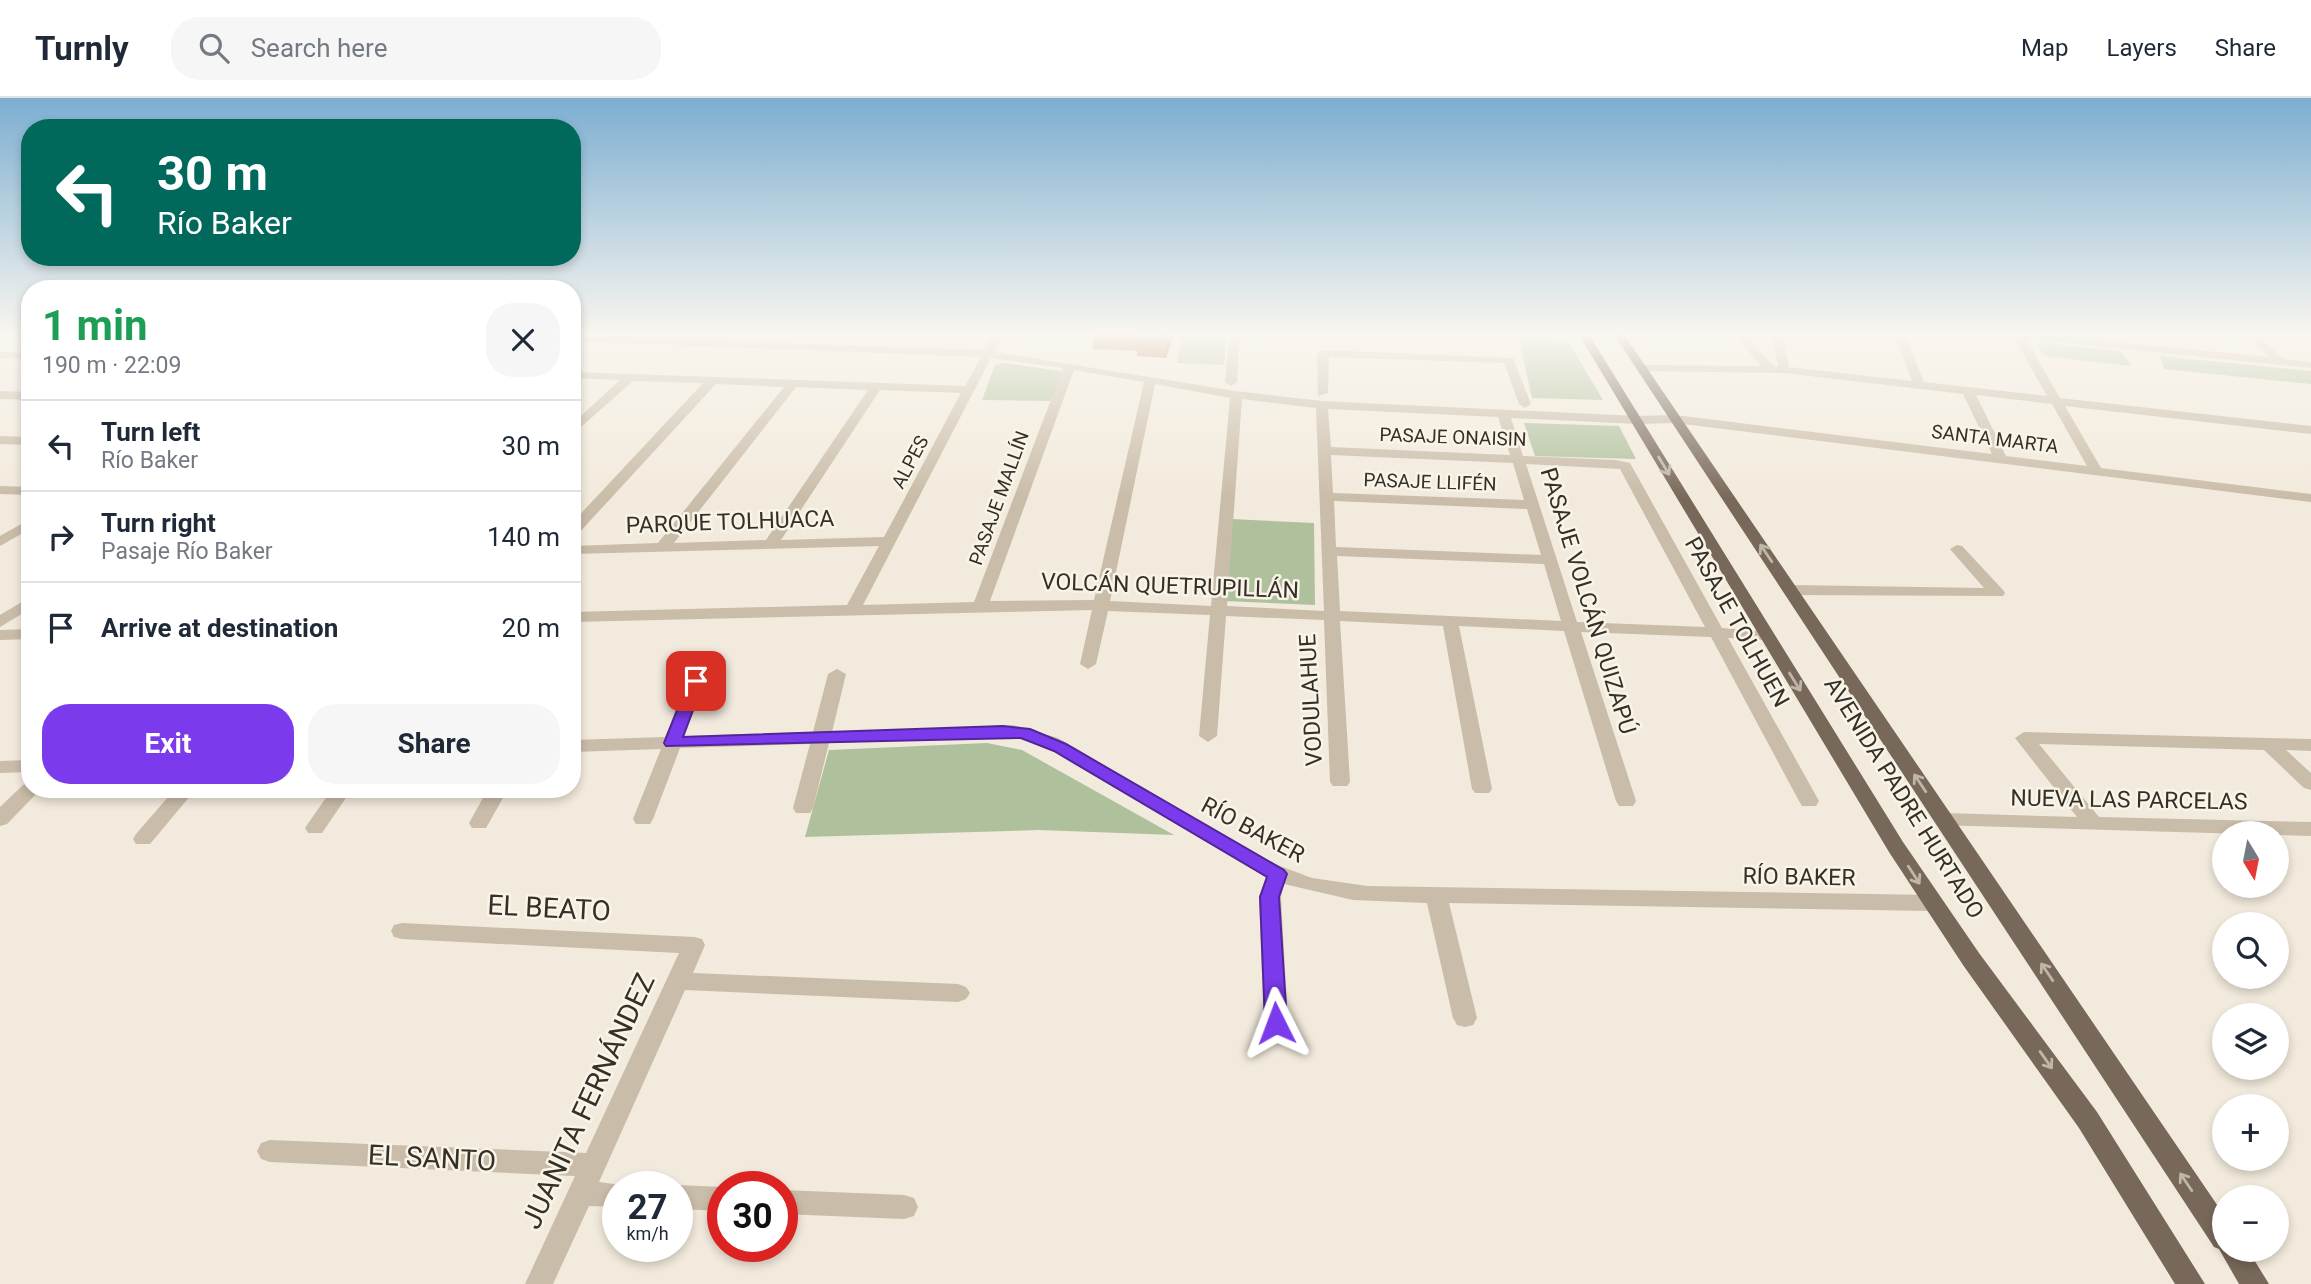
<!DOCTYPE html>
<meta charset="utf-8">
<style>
:root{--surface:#fff;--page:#f6f6f7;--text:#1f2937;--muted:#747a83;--line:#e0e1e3;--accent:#7c3aed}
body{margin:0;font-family:Roboto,sans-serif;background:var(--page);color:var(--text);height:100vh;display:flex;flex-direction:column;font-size:26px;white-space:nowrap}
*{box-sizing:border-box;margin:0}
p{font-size:23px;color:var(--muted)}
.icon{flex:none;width:38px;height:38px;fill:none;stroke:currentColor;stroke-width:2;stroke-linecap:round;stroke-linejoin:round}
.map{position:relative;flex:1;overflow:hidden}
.details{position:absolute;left:21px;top:182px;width:560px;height:518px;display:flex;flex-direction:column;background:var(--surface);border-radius:28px;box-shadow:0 4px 10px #0003}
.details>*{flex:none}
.top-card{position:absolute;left:21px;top:21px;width:560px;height:147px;border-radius:28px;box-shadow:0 4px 10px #0003;background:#00695c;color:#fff;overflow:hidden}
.needle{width:46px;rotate:170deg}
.fabs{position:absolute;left:2212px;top:723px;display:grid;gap:14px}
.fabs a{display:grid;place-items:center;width:77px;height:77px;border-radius:50%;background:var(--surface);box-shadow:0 4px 10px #0003;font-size:35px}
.speed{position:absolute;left:602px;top:1073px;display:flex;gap:14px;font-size:35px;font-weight:700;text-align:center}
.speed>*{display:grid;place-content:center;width:91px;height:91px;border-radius:50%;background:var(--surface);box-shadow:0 4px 10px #0003;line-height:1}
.speed small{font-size:18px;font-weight:400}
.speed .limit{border:10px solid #d22;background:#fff;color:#111}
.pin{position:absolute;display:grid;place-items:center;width:60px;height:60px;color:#fff;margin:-30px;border-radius:14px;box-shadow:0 4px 10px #0006}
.me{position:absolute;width:77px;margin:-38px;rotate:357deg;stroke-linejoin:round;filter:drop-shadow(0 0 5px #0008)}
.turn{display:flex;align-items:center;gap:24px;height:147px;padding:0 21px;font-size:32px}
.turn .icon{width:91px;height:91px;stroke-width:2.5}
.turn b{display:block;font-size:49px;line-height:60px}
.round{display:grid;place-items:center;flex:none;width:74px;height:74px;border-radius:28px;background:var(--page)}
.overview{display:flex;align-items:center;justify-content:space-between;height:119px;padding:0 21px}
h1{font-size:42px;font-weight:700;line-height:52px;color:#1e9e55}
.primary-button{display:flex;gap:14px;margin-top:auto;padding:14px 21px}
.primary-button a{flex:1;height:80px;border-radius:28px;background:var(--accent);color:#fff;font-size:28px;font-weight:700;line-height:80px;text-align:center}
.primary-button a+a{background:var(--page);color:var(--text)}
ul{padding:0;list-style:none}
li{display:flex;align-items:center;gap:21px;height:91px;padding:0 21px;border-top:2px solid var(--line)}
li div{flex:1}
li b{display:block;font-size:26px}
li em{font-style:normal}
header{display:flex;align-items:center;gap:42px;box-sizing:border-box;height:98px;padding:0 35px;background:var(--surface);border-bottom:2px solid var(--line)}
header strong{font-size:33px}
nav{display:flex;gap:38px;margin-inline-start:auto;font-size:24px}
.search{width:490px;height:63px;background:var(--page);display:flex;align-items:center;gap:18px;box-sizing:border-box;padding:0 24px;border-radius:28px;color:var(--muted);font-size:26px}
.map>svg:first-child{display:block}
.green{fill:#afc09c}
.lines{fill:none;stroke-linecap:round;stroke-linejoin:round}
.minor{fill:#c9bca8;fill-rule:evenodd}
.major{fill:#786859;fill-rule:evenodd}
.wall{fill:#a9673d}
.shaded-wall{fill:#895432}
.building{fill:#c47847;stroke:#895432;stroke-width:2}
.oneway{stroke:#bfb5a8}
.route{fill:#7c3aed;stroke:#51269a;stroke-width:2}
.labels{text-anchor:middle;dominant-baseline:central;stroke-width:5;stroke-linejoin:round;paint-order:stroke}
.far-street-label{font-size:19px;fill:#362f28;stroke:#f9f4e8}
.street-label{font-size:23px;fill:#362f28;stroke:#f9f4e8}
.near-street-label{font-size:28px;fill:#362f28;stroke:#f9f4e8}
</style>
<header>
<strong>Turnly</strong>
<div class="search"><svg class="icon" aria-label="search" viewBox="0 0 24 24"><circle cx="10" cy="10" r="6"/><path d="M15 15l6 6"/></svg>Search here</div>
<nav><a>Map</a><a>Layers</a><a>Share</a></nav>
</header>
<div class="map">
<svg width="2311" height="1186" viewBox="0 0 2311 1186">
<rect width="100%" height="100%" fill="#f2eadc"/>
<path class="green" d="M1182 235 1227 236 1224 267 1177 265Z
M1519 241 1568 243 1603 302 1532 300Z
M2036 244 2121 253 2132 268 2044 258Z
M2160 258 2311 273V286L2164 271Z
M1004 265 1061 273 1063 276 1050 303 982 302 995 267Z
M1524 325 1619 328 1636 361 1535 358Z
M1231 421 1314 425 1315 507 1224 503Z
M987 645 1022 652 1174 737 1039 732 805 739 829 652Z"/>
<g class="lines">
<path class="minor" d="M994 235H1004L995 254 1236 293 1322 303 1637 318 1675 317 1992 356 1963 296 1784 275 1641 273 1635 270 1641 267 1761 268 1733 235H1744L1774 268H1778L1772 235H1782L1789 269 1912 283 1894 235H1904L1924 284 2047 298 2014 240 1994 235H2029L2269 259 2246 235H2257L2283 261 2311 264V270L2026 241 2060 300 2311 328V336L2065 308 2101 370 2311 396V404L1675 325 1637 326 1511 320 1523 358 1616 362 1630 365 1722 530 1772 534 1774 537 1772 540 1766 542 1728 540 1819 703 1816 708H1802L1799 703 1711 539 1581 534 1636 703 1633 708H1619L1616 703 1564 533 1459 528 1492 691 1489 695H1475L1472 691 1443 528 1340 523 1350 684 1347 688H1333L1330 684 1324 522 1226 518 1217 638 1208 644 1199 638 1210 517 1108 513 1096 566 1088 571 1080 566 1092 512 572 524V514L847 507 879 448 572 456V448L658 445 784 289 716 286 577 437 572 438V425L703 285 633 283 572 337V326L620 282 572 280V274L965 288 981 259 572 243V237L984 252ZM991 260 1063 270 974 504 863 507ZM1074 272 1144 284 1094 502 990 503ZM1155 286 1230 300 1211 508 1110 503ZM796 289 868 292 766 442 674 445ZM880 292 961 295 884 439 781 442ZM1976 297 2052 306 2087 368 2006 358ZM1242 301 1316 310 1324 513 1227 508ZM1328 311 1498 319 1510 357 1331 349ZM1331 357 1513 365 1524 402 1333 395ZM1526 366 1620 371 1705 529 1577 524ZM1334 403 1527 411 1541 457 1336 449ZM1337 458 1544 466 1561 523 1340 513Z
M1234 240 1239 243 1237 284 1231 288 1225 284 1229 243Z
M1323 252 1513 260 1531 306 1525 310 1519 306 1504 265 1329 259 1328 295 1318 298 1317 255Z
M0 254 30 255V261L0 260Z
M0 293 30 294V302L0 301Z
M0 338 30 339V347L0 346Z
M0 388 30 389V397L0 396Z
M30 421V431L0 448V438Z
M1957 447 1962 448 2003 492 2005 495 2003 498 1790 497 1782 492 1790 487 1984 490 1950 451Z
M30 499V511L0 529V517Z
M30 531V541L0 542V532Z
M837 571 846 576 832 634 1013 627 1058 640 1267 763 1312 780 1367 788 1932 797 1940 800 1943 805 1940 810 1932 813 1449 805 1477 920 1473 927 1465 929 1457 927 1453 920 1427 805 1353 802 1284 786 1281 799 1288 925 1284 932 1276 934 1268 932 1264 925 1259 799 1266 779 1044 648 1012 639 829 645 813 710 810 715H796L793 710 810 646 680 650 653 721 650 726H636L633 721 661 651 572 654V642L665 639 687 583 696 578 705 583 684 638 813 634 828 576Z
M2024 634 2311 641V653L2286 652 2311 675V692L2304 690 2264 652 2039 646 2099 719 2311 724V738L1938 727 1935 722 1938 717 1945 715 2077 719 2015 640Z
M30 662V674L0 675V663Z
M30 685V691H40L37 695 7 726 0 728V709L23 687Z
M175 691H196L150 746H136L133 741 136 736Z
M332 691H352L322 735H308L305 730Z
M488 691H508L486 730H472L469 725Z
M402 825 694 839 702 841 705 847 693 875 958 886 966 889 970 895 966 901 958 904 685 892 599 1084 628 1088H618V1109L589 1108 553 1186H525L575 1078 270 1064 261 1061 257 1053 261 1045 270 1042 586 1055 679 855 402 841 394 839 391 833 394 827Z
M677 1087 723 1089V1113L677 1111V1088H673Z
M782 1092 904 1097 914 1100 918 1109 914 1118 904 1121 782 1116Z"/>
<path class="major" d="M1578 235H1588L1903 744 1979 855 2097 1014 2205 1186H2175L2079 1030 1963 867 1889 754Z
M1613 235H1623L2224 1117V1152H2248L2269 1186H2239L2219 1151 2214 1149Z"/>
</g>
<path class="wall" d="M1093 235H1174L1166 260 1137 258V253L1093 251Z"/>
<path class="shaded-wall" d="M1168 235H1174L1166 260V241Z"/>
<path class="building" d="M1132 235H1168L1166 241 1137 240 1139 235Z"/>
<defs><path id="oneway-shaft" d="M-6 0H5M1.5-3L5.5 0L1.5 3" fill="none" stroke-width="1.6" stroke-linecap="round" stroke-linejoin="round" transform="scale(1.75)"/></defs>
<g class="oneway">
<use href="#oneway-shaft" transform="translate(1664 368) rotate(59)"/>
<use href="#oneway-shaft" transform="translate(1766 455) rotate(-124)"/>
<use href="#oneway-shaft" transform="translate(1795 584) rotate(58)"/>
<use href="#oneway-shaft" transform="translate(1920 685) rotate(-124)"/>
<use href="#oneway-shaft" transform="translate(1914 777) rotate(57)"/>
<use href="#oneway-shaft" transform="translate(2047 874) rotate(-124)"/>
<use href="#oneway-shaft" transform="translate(2046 962) rotate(55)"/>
<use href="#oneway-shaft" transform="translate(2186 1084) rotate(-124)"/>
</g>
<linearGradient id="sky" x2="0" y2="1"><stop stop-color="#7caed1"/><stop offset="0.59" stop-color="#f9f6ef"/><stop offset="1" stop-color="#f9f6ef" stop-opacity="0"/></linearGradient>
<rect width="2311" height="401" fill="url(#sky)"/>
<path class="route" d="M696 578 704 583 683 639 1003 628 1030 631 1066 646 1284 772 1287 776 1279 799 1287 925 1284 931 1276 934 1268 931 1265 925 1260 799 1267 779 1054 653 1021 640 666 648 664 645 689 583Z"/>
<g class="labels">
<g class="far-street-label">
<text transform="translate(1453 339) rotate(2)">PASAJE ONAISIN</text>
<text transform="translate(1995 341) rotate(7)">SANTA MARTA</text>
<text transform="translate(910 364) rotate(-62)">ALPES</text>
<text transform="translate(1430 384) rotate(2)">PASAJE LLIFÉN</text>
<text transform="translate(999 400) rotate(-70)">PASAJE MALLÍN</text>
</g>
<g class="street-label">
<text transform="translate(730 424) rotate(-2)">PARQUE TOLHUACA</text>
<text transform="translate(1170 488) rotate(2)">VOLCÁN QUETRUPILLÁN</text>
<text transform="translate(1588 503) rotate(73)">PASAJE VOLCÁN QUIZAPÚ</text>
<text transform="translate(1737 524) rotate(61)">PASAJE TOLHUEN</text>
<text transform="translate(1311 602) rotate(-93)">VODULAHUE</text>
<text transform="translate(1904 700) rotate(58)">AVENIDA PADRE HURTADO</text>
<text transform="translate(2129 702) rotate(1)">NUEVA LAS PARCELAS</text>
<text transform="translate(1253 732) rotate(28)">RÍO BAKER</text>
<text transform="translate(1799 779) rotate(1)">RÍO BAKER</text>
</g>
<g class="near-street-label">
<text transform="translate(549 810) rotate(3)">EL BEATO</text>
<text transform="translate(588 1003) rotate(-65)">JUANITA FERNÁNDEZ</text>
<text transform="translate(432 1060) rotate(3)">EL SANTO</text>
</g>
</g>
</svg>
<div class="fabs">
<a><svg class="needle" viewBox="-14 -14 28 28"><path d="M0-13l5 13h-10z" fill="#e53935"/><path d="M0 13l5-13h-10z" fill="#747a83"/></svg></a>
<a><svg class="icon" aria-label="search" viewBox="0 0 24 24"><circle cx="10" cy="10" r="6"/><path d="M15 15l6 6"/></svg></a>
<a><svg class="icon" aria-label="layers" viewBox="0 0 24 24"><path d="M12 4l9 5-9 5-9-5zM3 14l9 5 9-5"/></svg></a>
<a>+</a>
<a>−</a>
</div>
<div class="speed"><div>27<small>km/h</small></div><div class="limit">30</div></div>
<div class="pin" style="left:696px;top:583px;background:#d93025"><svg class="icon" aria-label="arrive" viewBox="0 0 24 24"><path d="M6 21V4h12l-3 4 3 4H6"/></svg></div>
<svg class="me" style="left:1276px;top:925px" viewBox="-20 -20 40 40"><path d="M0-17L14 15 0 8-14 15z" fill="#7c3aed" stroke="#fff" stroke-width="4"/></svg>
<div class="top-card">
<div class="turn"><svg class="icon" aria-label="left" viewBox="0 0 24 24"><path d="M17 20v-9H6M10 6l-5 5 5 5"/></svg><div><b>30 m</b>Río Baker</div></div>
</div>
<section class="details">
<div class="overview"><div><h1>1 min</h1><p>190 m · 22:09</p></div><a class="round"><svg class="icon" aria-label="close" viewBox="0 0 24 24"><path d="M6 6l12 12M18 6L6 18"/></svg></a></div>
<ul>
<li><svg class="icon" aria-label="left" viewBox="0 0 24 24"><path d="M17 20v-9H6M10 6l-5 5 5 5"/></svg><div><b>Turn left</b><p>Río Baker</p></div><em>30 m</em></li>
<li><svg class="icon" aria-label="right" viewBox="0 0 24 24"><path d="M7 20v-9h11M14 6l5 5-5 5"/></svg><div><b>Turn right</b><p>Pasaje Río Baker</p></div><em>140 m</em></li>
<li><svg class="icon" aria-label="arrive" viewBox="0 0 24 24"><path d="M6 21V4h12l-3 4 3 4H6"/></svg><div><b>Arrive at destination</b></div><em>20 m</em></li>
</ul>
<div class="primary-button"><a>Exit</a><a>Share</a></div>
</section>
</div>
